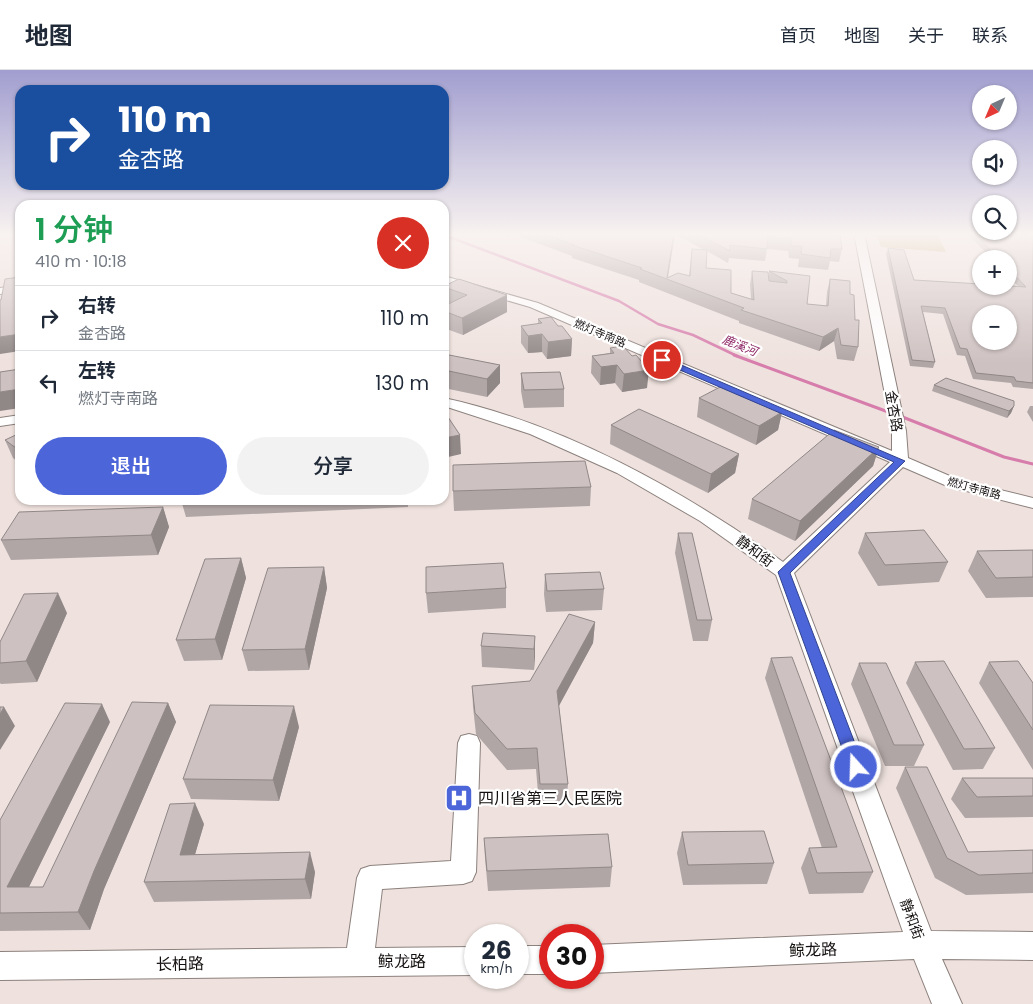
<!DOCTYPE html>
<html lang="zh">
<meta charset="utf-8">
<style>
:root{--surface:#fff;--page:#f2f2f3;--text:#1f2937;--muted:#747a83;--line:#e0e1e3;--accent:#4c65d9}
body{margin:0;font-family:Poppins,"Noto Sans SC",sans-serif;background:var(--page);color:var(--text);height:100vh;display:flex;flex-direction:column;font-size:19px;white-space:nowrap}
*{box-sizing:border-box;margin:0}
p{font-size:16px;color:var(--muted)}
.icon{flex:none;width:28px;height:28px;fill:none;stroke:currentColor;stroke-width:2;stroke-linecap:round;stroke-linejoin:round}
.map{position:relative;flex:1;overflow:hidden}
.drawer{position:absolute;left:15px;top:130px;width:434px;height:305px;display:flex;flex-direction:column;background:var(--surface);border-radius:15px;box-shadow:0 1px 4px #0004}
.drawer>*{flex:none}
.guide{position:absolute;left:15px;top:15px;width:434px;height:105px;border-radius:15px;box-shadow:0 1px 4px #0004;background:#1a4fa0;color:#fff;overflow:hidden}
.needle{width:32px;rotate:224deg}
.fabs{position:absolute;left:972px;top:15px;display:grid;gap:10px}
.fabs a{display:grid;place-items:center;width:45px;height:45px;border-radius:50%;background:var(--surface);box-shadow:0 1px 4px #0004;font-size:25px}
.speed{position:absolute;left:464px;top:854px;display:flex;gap:10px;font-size:25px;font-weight:700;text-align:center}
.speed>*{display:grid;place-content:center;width:65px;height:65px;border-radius:50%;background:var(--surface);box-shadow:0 1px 4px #0004;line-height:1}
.speed small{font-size:12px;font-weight:400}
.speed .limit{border:8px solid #d22;background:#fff;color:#111}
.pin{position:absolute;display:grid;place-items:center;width:42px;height:42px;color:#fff;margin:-21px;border:2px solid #fff;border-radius:50%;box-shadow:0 1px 5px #0007}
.me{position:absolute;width:55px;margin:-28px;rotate:340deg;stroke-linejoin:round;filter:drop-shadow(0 0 4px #0008)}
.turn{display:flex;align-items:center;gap:18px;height:105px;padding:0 20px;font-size:22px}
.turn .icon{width:65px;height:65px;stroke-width:2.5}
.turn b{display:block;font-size:35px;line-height:42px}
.round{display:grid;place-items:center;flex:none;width:52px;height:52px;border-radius:26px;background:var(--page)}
.head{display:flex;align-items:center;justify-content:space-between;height:85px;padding:0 20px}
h1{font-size:30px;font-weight:600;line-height:38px;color:#1e9e55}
.button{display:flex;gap:10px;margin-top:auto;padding:10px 20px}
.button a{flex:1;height:58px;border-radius:30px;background:var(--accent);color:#fff;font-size:20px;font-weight:600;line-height:58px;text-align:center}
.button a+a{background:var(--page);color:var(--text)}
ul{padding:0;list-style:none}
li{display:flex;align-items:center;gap:15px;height:65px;padding:0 20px;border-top:1px solid var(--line)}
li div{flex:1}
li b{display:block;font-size:19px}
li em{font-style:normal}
header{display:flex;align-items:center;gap:30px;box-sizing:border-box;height:70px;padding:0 25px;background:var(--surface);border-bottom:1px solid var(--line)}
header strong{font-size:24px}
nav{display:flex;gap:28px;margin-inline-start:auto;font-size:18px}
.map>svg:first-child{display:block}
.green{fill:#ccb572}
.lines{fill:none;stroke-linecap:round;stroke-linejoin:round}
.stream-far1{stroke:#d77dac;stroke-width:2.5}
.stream{stroke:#d77dac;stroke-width:3}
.minor-casing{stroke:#8c817d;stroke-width:2}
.minor{fill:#fff;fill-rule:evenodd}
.wall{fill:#b1a6a6;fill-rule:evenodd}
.shaded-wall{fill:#908787}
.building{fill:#cec1c1;stroke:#908787;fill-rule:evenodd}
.route{fill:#4c65d9;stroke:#31428d}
.labels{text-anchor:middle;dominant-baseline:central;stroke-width:4.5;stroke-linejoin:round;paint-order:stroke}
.far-street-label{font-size:11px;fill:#14100f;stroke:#fff}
.far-water-label{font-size:12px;font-style:italic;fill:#8c2263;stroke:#fff}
.street-label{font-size:14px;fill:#14100f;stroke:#fff}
.near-poi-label{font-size:16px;fill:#14100f;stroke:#fff;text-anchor:start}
.near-street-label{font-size:16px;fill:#14100f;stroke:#fff}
</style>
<header>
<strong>地图</strong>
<nav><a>首页</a><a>地图</a><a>关于</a><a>联系</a></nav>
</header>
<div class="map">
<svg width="1033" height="934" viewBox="0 0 1033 934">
<rect width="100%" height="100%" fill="#efe2de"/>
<path class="green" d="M876 163H937L946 182 881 177Z"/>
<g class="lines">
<path class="stream-far1" d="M444 165 619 231 658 254 693 265 737 286"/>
<path class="stream" d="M734 285 891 343
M900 346 1004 387 1033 394"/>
<g class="minor-casing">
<path id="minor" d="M854 163H864L906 361 908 388 959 410 1033 428V438L947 416 903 397 794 503 931 861 1033 862V890L942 889 962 934H932L914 889 592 903V875L903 862 776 505 700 451 617 403 530 364 444 336V328C564 354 684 421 783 492L890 392 530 237 444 212V206L538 233 892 381V361Z
M20 215V221L0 224V218Z
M20 345V353L0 356V348Z
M469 664 477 666 480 673 476 802 472 811 463 814 382 819 375 878 475 877V905L0 910V882L347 878 357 808 361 799 370 796 451 791 458 673 461 666Z
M518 876H550V904H518Z"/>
</g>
<use href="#minor" class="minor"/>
</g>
<path class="wall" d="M510 163H837V166L842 179 839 192 830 191 828 200 798 197 799 189 789 188 788 181 767 179 765 191 729 188 728 193 707 181 706 198 731 223 751 229 750 214 752 201 768 207 769 201 810 206 807 234 826 236 827 222 830 209 850 224 858 277 854 291 837 289 834 271 819 281 739 253V251L639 212V210L572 188V186ZM675 164 704 180 692 179 689 206 668 208Z
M967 163H1033V319L1013 317 1011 313 973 309 965 286 957 285 943 244 923 242 935 292 933 298 910 296 886 184 888 178 914 210 1018 216 1009 207V189H992Z
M444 216 507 242 463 265 444 258V236L448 234 444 233Z
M538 249 558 256 572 269 571 286 547 289 542 282 528 283 521 273V256L538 254Z
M610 278 647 318 622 322 615 313 600 315 591 303 592 286 610 283Z
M444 284 500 295V313L487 327 444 318Z
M521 303 564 319V337L524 338 521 321Z
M934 315 1014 336 1011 343 1007 348 932 321Z
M699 328 782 342 778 360 756 375 697 347Z
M1030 336H1033V352L1027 342Z
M611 355 739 384 735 403 708 423 610 374Z
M20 363V394L13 388 5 370Z
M879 377 873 396 795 471 748 449 752 429Z
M591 417 590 436 454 441 453 421Z
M181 430H408V437L186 447Z
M163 437 169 457 158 485 11 490 1 470Z
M678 463 712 550 708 571H693L675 483Z
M865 463 948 492 939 512 878 516 858 483Z
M1033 480V527L986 528 968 501 977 481Z
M241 488 246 508 222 590 184 591 176 570Z
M324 497 327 518 309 600 248 601 242 580Z
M545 504 604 519 602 540 546 542 544 524Z
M506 518V538L428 543 426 523Z
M67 543 37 612 1 614 0 613V572Z
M595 552 593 573 559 636 568 714 566 734 539 735 536 699 507 700 476 664 473 637 472 616 530 611Z
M535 566 534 600 482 597 481 576Z
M771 588 873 802 863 823 809 824 801 798 809 778H822L765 608Z
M915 592 995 678 983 699 953 700 906 613Z
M989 592 1033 613V700L979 613Z
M859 593 924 675 914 696H885L851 614Z
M168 633 176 652 104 819 90 860 0 861V750L110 652 29 817H43Z
M299 657 279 731 191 729 183 709Z
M905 697 968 782 1033 780V823L966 825 935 808 896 718Z
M962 708H1033V747L965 748 951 729Z
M204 754 195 784 315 802 311 829 154 832 144 812Z
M682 762 774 793 767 814 683 815 677 783Z
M484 768 612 797 610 817 488 821 485 788Z"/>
<path class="shaded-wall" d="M674 163H675L667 210Z
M507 225V242L463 265 462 248Z
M838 258 834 271 819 281 823 267Z
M20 264V281L0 284V267Z
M542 264V282L528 283V266Z
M572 269 571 286 547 289 548 272Z
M500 295V313L487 327V309Z
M617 295 615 313 600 315 601 297Z
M649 300 647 318 622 322 624 304Z
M20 319V338L0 341V322Z
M1014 336 1011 343 1007 348 1009 341Z
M782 342 778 360 756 375 759 356Z
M460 365 461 384 444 388V368Z
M20 376V388L16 378Z
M879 377 873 396 795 471 800 451Z
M739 384 735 403 708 423 711 404Z
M163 437 169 457 158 485 151 465Z
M241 488 246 508 222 590 215 569Z
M324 497 327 518 309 600 305 579Z
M58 523 67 543 37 612 26 591Z
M595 552 593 573 556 641 557 621Z
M535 566V587L534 600V579Z
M168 633 176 652 104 819 90 860 78 842 94 801Z
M102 634 110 652 20 835 7 817Z
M294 636 299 657 279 731 273 710Z
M4 637 15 656 0 680V644Z
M195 733 204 754 189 805 180 785Z
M310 782 315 802 311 829 305 809Z"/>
<path class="building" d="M542 163H674L667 208 678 203 690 206 692 179 707 180 706 198 731 200V223L754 230 752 201 768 202 769 211 787 213V211L769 201 810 206 807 234 828 236 830 209 850 211V224L854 225 855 250H859L858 277 841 275 838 258 823 267 741 240 744 238 640 199 642 198 572 175H574Z
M696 163H837V166H840L842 179H831L830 188 801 184 802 176H791V169L768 167 767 179 730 175V181Z
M974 163H1033V313L1016 311 1014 307 976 303 967 279 960 278 945 238 921 236 935 292 912 290 888 178 904 180 914 210 981 214V216H1009L1026 217 1009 199V189H999ZM981 244H1009V271H981Z
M20 207V264L0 267V230H1L5 209Z
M459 209 507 225 462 248 444 241V236L467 225 444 217V216Z
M551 247 558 256H562L572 269 548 272 542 264 528 266 521 256 542 253 538 249Z
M623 276 632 286 636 285 649 300 624 304 617 295 601 297 592 286 614 283 610 278Z
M444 284 500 295 487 309 444 300Z
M20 299V319L0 322V302Z
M560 302 564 319 524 320 521 303Z
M946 308 1014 331V336L1009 341 934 315Z
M722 316 782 342 759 356 699 328Z
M639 339 739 384 711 404 611 355Z
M446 344 460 365 444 368V345Z
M834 360 879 377 800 451 752 429Z
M20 363V376L16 378 5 370Z
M585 391 591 417 453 421V395Z
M163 437 151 465 1 470 19 442Z
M924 460 948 492 885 495 865 463Z
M678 463H692L712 550H697Z
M1033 480V507L996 508 977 481Z
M241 488 215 569 176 570 205 489Z
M503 493 506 518 426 523V497Z
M324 497 305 579 242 580 268 498Z
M600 502 604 519 547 521 545 504Z
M58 523 26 591 0 593V572L24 524Z
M569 544 595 552 557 621 568 714H540L537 678 507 679 475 643 472 616 530 611Z
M483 563 535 566 534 579 481 576Z
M792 587 873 802 817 803 809 778 837 777 771 588Z
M944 591 995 678 964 679 915 592Z
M1018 591 1033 613V660L989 592Z
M859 593H886L924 675H894Z
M132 632 168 633 94 801 78 842 0 843V750L65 633 102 634 7 817H43Z
M210 635 294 636 273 710 183 709Z
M0 637H4L0 644Z
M905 697H927L968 782 1033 780V803L979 805 947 788Z
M962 708H1033V726L977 727Z
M195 733 180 785 310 782 305 809 144 812 170 734Z
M764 761 774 793 688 795 682 762Z
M608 764 612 797 487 801 484 768Z"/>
<linearGradient id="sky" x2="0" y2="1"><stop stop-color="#a19ed0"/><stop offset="0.56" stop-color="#f8f2f0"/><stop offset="1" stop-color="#f8f2f0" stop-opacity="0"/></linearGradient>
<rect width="1033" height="293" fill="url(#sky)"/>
<path class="route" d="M659 288H665L905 391 790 503 864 697 861 702 856 704 851 702 849 697 778 502 894 392 659 291Z"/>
<defs>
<g id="hospital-square" transform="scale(1.4375)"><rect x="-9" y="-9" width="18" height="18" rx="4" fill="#4c65d9" stroke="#fff"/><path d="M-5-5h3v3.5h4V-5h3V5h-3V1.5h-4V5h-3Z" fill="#fff"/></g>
</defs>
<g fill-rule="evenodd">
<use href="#hospital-square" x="459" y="728"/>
</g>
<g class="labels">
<g class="far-street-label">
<text transform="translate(600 263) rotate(23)">燃灯寺南路</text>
<text transform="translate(974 418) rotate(15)">燃灯寺南路</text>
</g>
<g class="far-water-label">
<text transform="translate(740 275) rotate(22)">鹿溪河</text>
</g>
<g class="street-label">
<text transform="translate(894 341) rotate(80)">金杏路</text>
<text transform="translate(755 481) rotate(36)">静和街</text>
<text transform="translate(912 849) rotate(70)">静和街</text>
</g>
<g class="near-poi-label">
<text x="478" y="728">四川省第三人民医院</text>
</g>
<g class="near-street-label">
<text transform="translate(813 880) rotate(-2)">鲸龙路</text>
<text x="402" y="891">鲸龙路</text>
<text transform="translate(180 894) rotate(-1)">长柏路</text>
</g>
</g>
</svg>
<div class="fabs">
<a><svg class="needle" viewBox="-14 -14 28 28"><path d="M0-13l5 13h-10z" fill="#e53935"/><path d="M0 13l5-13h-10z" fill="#747a83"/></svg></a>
<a><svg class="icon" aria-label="sound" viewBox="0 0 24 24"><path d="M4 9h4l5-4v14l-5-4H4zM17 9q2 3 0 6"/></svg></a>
<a><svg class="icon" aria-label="search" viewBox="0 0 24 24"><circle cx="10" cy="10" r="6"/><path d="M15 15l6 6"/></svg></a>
<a>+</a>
<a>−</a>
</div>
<div class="speed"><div>26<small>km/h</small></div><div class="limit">30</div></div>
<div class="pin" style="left:662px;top:290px;background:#d93025"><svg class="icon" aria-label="arrive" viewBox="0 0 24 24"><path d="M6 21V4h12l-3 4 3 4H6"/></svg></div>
<svg class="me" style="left:856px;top:697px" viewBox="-20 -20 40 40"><circle r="17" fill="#4c65d9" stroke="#fff" stroke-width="3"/><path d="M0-11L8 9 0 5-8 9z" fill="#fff"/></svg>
<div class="guide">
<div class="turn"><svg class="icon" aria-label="right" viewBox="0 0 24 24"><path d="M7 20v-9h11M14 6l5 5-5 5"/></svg><div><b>110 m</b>金杏路</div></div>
</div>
<section class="drawer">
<div class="head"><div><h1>1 分钟</h1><p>410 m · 10:18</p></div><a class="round" style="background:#d93025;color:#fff"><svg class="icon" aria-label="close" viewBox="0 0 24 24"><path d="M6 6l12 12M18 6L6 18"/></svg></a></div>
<ul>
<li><svg class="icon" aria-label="right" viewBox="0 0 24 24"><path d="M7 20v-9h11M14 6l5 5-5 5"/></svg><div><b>右转</b><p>金杏路</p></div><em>110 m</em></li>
<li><svg class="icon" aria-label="left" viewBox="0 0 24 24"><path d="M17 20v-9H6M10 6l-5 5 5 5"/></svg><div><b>左转</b><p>燃灯寺南路</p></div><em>130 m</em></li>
</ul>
<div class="button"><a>退出</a><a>分享</a></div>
</section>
</div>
